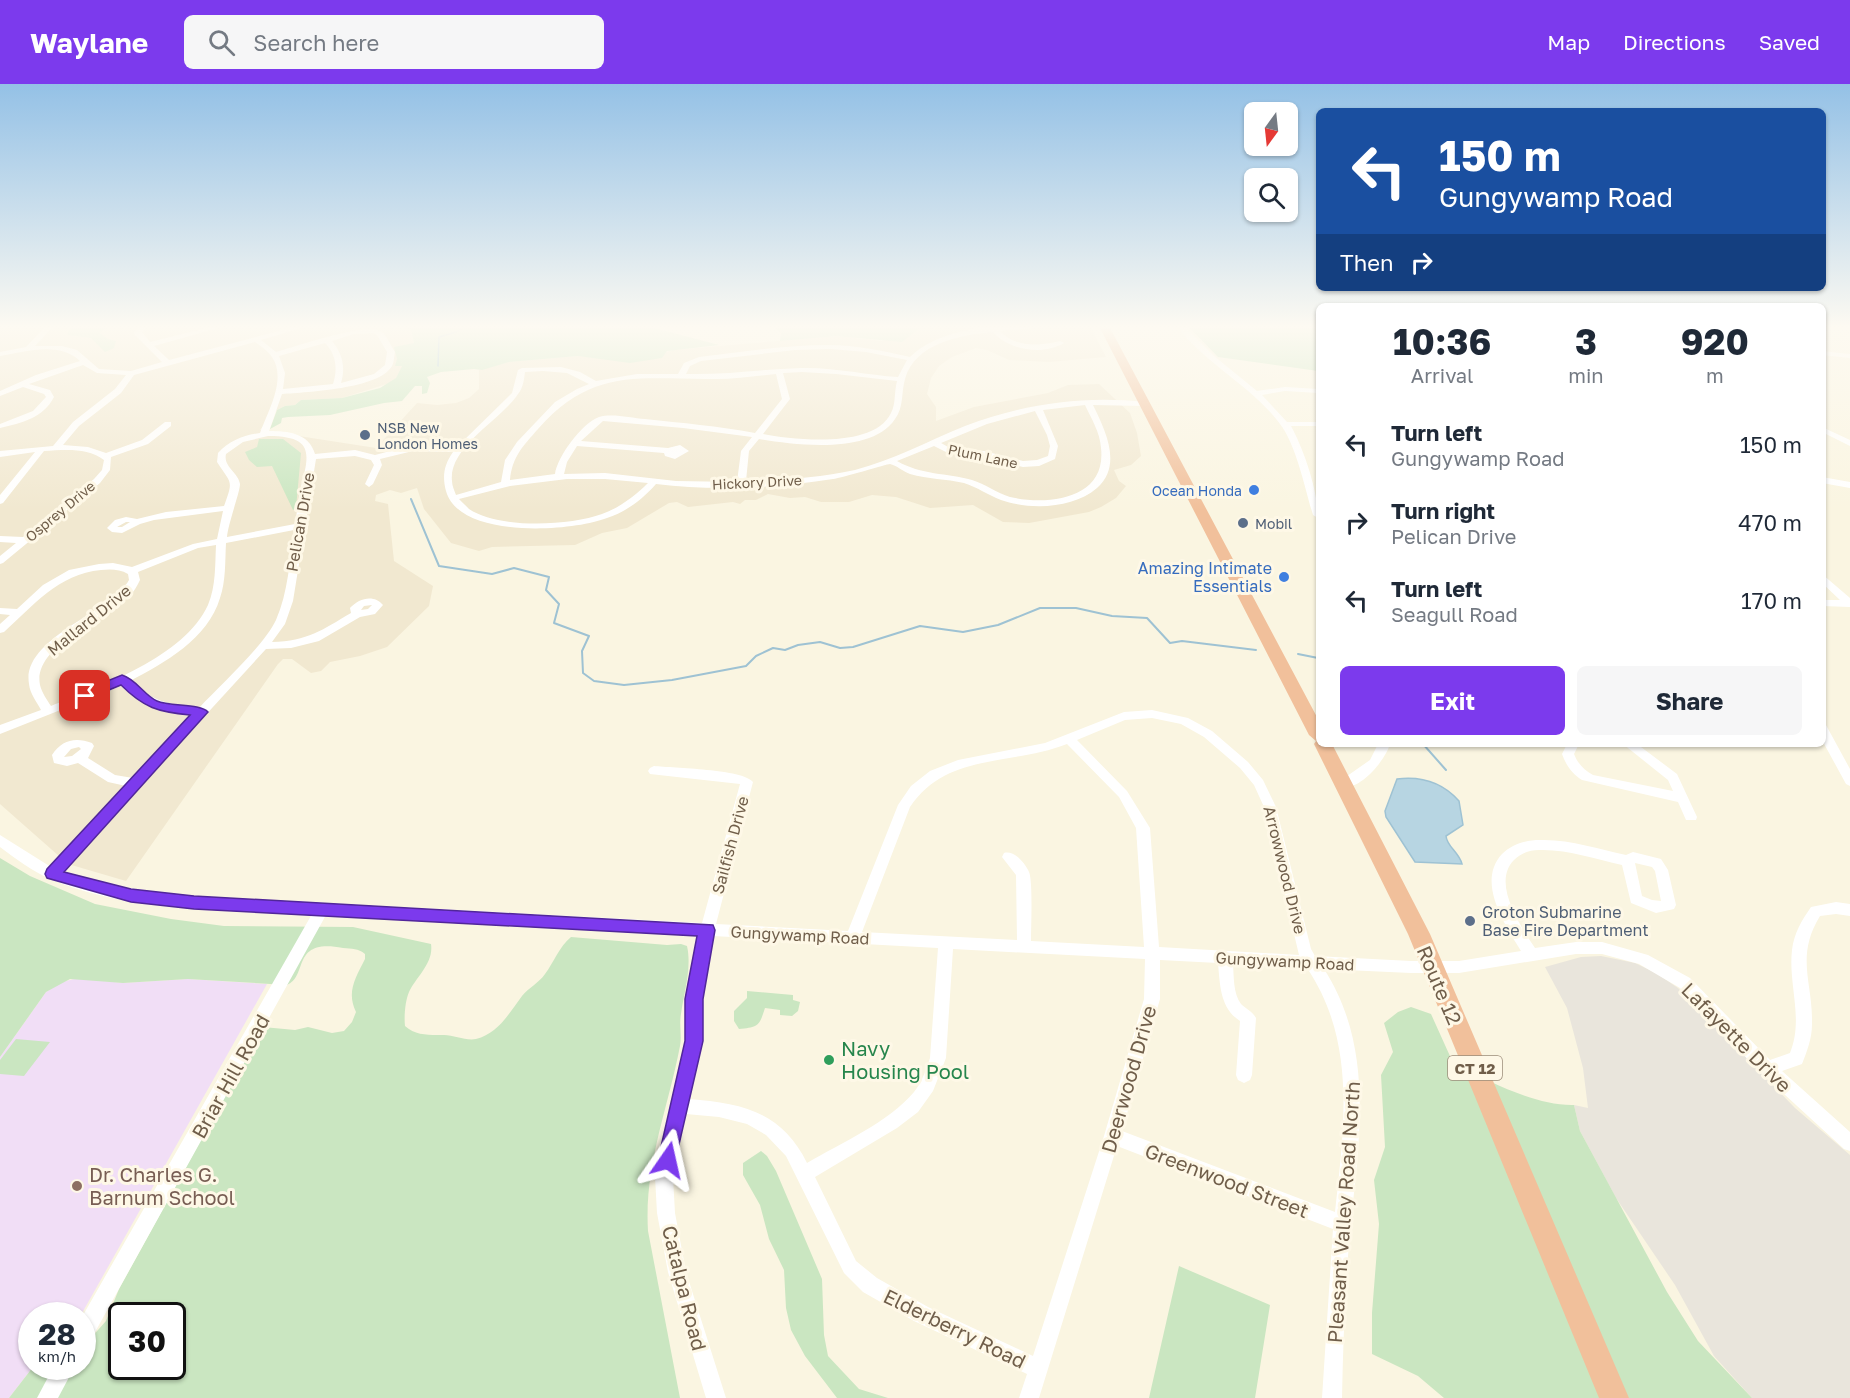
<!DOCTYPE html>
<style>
:root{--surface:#fff;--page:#f6f6f7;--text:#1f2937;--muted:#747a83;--accent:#7c3aed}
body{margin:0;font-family:"Golos Text",sans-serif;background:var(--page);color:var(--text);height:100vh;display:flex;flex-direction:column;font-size:22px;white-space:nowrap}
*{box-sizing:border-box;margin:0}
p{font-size:20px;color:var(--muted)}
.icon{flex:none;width:33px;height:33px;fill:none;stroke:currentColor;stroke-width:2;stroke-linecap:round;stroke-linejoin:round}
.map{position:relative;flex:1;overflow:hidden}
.drawer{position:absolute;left:1316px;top:219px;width:510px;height:444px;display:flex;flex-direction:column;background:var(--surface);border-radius:9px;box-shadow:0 2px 4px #0004}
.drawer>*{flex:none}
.guide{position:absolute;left:1316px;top:24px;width:510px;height:183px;border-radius:9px;box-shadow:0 2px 4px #0004;background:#1a4fa0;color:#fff;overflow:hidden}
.needle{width:39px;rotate:195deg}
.tools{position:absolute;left:1244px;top:18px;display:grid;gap:12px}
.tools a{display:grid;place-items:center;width:54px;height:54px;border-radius:9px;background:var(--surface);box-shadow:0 2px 4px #0004;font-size:30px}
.speed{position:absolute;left:18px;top:1218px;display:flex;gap:12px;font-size:30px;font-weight:700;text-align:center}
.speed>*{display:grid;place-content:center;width:78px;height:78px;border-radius:50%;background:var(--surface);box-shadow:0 2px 4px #0004;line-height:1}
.speed small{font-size:15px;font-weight:400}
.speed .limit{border:3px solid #111;border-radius:9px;background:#fff;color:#111}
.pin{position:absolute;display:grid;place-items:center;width:51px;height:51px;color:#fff;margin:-26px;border-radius:12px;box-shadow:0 3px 9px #0006}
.me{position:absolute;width:66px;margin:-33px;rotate:11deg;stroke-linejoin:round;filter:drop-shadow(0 0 4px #0008)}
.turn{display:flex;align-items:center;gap:21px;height:126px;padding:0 24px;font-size:27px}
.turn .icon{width:78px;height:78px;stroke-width:2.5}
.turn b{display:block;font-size:42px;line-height:51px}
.then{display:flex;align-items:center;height:57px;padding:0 24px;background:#0003;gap:12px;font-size:22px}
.eta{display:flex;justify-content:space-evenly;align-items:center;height:102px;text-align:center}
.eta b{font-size:36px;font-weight:700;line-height:42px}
.action{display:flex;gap:12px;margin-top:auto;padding:12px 24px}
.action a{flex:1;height:69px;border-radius:9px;background:var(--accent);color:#fff;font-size:24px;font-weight:700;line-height:69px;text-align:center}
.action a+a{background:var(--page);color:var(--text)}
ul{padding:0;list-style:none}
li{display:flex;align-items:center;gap:18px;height:78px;padding:0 24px}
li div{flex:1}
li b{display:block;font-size:22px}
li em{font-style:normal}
header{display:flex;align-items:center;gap:36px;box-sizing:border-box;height:84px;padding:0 30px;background:var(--accent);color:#fff}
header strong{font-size:28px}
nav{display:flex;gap:33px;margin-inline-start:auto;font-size:21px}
.search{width:420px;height:54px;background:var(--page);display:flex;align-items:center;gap:15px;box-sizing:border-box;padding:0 21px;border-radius:9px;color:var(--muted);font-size:22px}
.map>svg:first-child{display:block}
.residential{fill:#f1e8d0}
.industrial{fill:#e9e5dc}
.education{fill:#f1def6}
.green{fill:#cae6c1;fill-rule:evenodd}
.water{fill:#b7d5e2;stroke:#9ec2d3;stroke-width:1.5}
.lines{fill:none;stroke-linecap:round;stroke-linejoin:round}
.stream-far1{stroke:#9ec2d3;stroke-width:1.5}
.stream{stroke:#9ec2d3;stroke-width:2}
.minor{fill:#fff;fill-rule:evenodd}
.highway{fill:#f1c09b;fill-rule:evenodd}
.route{fill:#7c3aed;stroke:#51269a;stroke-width:1.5}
.service-dot{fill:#5c6f8a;stroke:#fef8e7;stroke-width:2}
.shop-dot{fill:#3f7fe0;stroke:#fef8e7;stroke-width:2}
.leisure-dot{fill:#2e9e5b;stroke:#fef8e7;stroke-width:2}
.education-dot{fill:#8d6e63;stroke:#fef8e7;stroke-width:2}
.labels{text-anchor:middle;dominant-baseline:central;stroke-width:6;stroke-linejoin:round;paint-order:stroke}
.far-service-label{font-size:14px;fill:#4e5e75;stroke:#fef8e7;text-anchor:start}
.far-street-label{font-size:14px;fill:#705e4a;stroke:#fef8e7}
.far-shop-label{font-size:14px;fill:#366cbe;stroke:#fef8e7;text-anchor:end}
.shield{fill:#fef8e7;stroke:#9b8c79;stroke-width:1.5}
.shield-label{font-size:15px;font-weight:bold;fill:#705e4a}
.street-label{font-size:16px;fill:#705e4a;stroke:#fef8e7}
.shop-label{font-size:16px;fill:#366cbe;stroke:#fef8e7;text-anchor:end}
.service-label{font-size:16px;fill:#4e5e75;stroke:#fef8e7;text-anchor:start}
.near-street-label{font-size:20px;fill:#705e4a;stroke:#fef8e7}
.near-leisure-label{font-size:20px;fill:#27864d;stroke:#fef8e7;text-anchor:start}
.near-education-label{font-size:20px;fill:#785e54;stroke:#fef8e7;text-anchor:start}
</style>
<header>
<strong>Waylane</strong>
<div class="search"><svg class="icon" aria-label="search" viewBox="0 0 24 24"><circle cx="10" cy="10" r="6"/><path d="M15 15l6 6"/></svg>Search here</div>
<nav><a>Map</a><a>Directions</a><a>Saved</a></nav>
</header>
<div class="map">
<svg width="1850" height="1314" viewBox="0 0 1850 1314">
<rect width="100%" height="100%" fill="#faf5e1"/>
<path class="residential" d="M0 242H77L69 246 74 252 91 254 99 260 116 257 108 255 100 249 108 242H405L411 246 414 259 396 294 390 299 342 314 301 316 295 321 285 322 277 326 260 346 376 364 417 319 437 321 456 319 469 314 479 305V286L509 278 578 272 655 275 662 274 664 269 673 266 836 252 882 257 921 243 1090 242 1106 273 1049 278 1009 276 987 266 976 264 952 273 939 282 931 294 927 310 936 323V337L974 323 1048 309 1068 301 1099 300 1130 329 1137 349 1141 372 1131 381 1114 386 1119 397 1126 402 1116 414 1101 423 1089 428 1029 439 1003 438 973 421 930 424 896 413 872 411 849 418H821L805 413 790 414 768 410 756 416H745L740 420 733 418 688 423 677 418 669 419 627 444 602 449 575 461 492 463 479 467 451 459 424 425 417 404 401 409 390 406 376 411 375 417 388 420 394 477 433 502 429 522 387 563 360 572 330 578 321 587 311 589 292 575H283L278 580 126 797 68 780 0 720Z"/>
<path class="industrial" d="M1601 872 1635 879 1656 889 1678 904 1795 1024 1850 1071V1314H1752L1714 1272 1675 1201 1616 1114 1580 1047 1574 1021 1588 1024 1583 984 1567 924 1545 883 1581 873Z"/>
<path class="education" d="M78 894 123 899 188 895 267 900 81 1231 32 1232 33 1283 9 1314H0V973L46 908 62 898Z"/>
<path class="green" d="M77 242H108L100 249 108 255 116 257 114 264 105 268 91 254 67 251 69 246Z
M405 242H647L719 261 667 267 662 274 630 279 578 272 509 278 482 286 474 285 441 288 427 293 430 299 427 309 422 310V302H415L402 317 384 319 330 331 288 333 282 334 281 339 270 345 277 326 285 322 295 321 301 316 342 314 380 304 396 294 402 282H395L397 275 394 263 414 259 411 246Z
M773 242H959L921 243 902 258 836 252 780 257 781 249Z
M1188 242H1318V287L1218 273Z
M259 355H283L301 369 296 424 293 426 272 382 257 383 249 376 245 368 257 363Z
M0 774 30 792 95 820 171 835 224 842 353 843 431 860C434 879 416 893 409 908 405 917 404 933 405 942 416 952 430 951 444 951 454 951 466 957 476 955 499 949 509 929 522 912 528 904 539 899 545 890 554 878 559 863 571 853L667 861 681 860 687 862C692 884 684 908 681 930 679 941 682 952 680 962 668 1025 644 1081 648 1147L680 1314H9L33 1283 82 1282 83 1255H90L106 1237 119 1205 263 943 295 946 308 943 332 949 344 947 352 938 356 928C346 908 356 893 365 875V870C358 864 352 865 343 864 290 854 309 892 287 901L188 895 123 899 70 895 46 908 0 973ZM122 1232H172V1282H122Z
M747 907 793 911V916L800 918 798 927 792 932 780 931V926L765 924C759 943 758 943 739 945L734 937V927L747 914Z
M1411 923 1431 930 1454 981C1491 997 1534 1022 1574 1021L1580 1047 1667 1208 1698 1257 1752 1314H1444L1418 1292 1372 1270V1229L1379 1140 1374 1096 1385 1063 1381 991 1393 968 1384 939 1398 928Z
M16 955 50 958 24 992 0 990V976Z
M761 1067 767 1072 776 1087 822 1195 824 1251 828 1272 859 1305 888 1314H837L805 1272 791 1246 786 1224 784 1186 769 1155 760 1121 743 1091V1079Z
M1179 1182 1270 1221 1255 1314H1149Z"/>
<path class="water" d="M1397 695C1421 692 1443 699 1459 717L1463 741 1446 752C1447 763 1459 768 1462 780L1415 778 1386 733 1385 727Z"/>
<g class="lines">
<path class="stream-far1" d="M438 282 439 253 456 248 465 242"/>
<path class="stream" d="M411 415 439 482 492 490 514 484 549 493 546 506 559 520 554 539 589 552 582 567 583 589 594 597 624 601 672 596 746 582 756 572 773 564 785 566 798 561 820 558 840 564 853 563 920 542 963 548 998 541 1040 524H1076L1112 532 1147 534 1170 559 1182 557 1256 566
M1298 570 1318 574
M1423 660 1446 686"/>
<path class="minor" d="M46 242H54L35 262H62L77 266 99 285 131 287 162 278 135 251 134 248 141 242H149L142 248 150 258 214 242H225L154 262 169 276 297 242H308L261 256 276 268C295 263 368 237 382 248 387 252 391 262 395 268 394 272 394 279 392 282 379 305 307 308 282 310L269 347C288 347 309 349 315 370L355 366 375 371 413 361 457 363 512 309 518 286 522 284 561 283 580 288 596 297 637 290H678L684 279 699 273C742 268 785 261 828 261 856 261 883 267 910 273 941 243 997 240 1038 242L1034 244 1000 247C1016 264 1039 262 1060 257L1064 259C1042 272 1009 266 993 248 960 251 915 259 905 295 901 309 904 323 895 335 871 371 795 361 759 355L749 367 746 397C782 396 819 394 855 386 893 376 928 357 965 342 1022 320 1084 311 1145 318L1149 320 1145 322 1093 321C1105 346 1123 381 1097 404 1073 425 1030 426 1001 416 988 411 977 403 964 399 946 395 928 395 910 390 904 388 896 381 890 380 887 380 842 394 833 395 775 404 714 407 656 400 643 415 626 428 607 434 571 448 459 455 446 407 442 392 444 381 453 368L413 367 380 375 382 381 373 400 369 403 365 400 374 381 371 376 355 372 316 375 293 517 285 540 272 558C308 557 322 546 351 529L350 524C359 514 374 510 383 521L375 530 360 533 319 557 291 564 266 565 62 788 112 802 194 812 702 839 740 700 650 690 648 687 650 684 654 682C673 684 743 685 753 698L716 840 848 847 898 721 911 702 930 687 958 676 1045 659 1124 628 1152 626 1188 634 1212 647 1248 678 1263 696 1276 723 1311 865 1315 872 1411 877H1459L1521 867C1505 841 1476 798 1502 770 1512 760 1526 756 1540 756 1569 755 1598 765 1626 771L1633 768 1661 775 1668 786 1676 821 1674 825 1656 829 1631 819 1622 781C1595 775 1567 765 1539 766 1529 766 1521 769 1514 776 1491 799 1521 843 1535 864L1576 858H1602L1648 871 1690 894 1770 976 1790 969C1804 935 1788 901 1792 866 1794 849 1802 836 1811 823L1836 818 1850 820V832L1836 830 1820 832C1795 873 1813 898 1812 940 1812 955 1807 967 1802 980L1782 987 1850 1048V1067L1844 1065 1761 989 1680 904 1639 880 1602 870H1576L1459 889H1411L1324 885C1378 969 1357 1066 1349 1159 1345 1211 1343 1262 1342 1314H1322L1333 1145 1117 1062 1039 1314H1019L1027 1290 914 1237 863 1208 844 1189 786 1072 766 1051 747 1040 719 1033 686 1030 673 1093 675 1129 686 1188 726 1314H706L668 1188 657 1129 655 1093 671 1025 670 1022 686 957V915L699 851 326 831 89 1259 82 1261V1233L312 830C226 825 131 829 50 795 32 787 16 775 0 763V751L51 783 126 702 108 698 78 679 67 682 54 679 52 671C62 656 75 653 92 659L94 662 88 674 115 691 133 694 192 631C165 629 140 621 121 602L0 650V641L41 626C37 618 30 610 29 600 21 554 111 529 129 496L128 490C120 485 110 485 101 486 58 490 33 522 4 548L0 549V540L10 531 0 530V524L17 525 43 501 69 486 99 480 113 479 132 483 193 460 217 455 223 427 154 436 140 440 122 449 112 448 107 444 115 436 126 433 137 435 166 428 224 422C234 395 231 400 217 378L218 369C229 357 244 351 260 349 268 327 287 295 272 273 268 267 261 262 255 258L134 291 121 309 79 342 63 361 88 363 106 369 142 356 165 338H171V342L148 360 111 373 110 386 100 399 3 479 0 480V472L16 459 0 458V452L23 453 94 395 102 386 104 376C87 363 64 366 44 367L3 419 0 420V411L35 368 0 373V367L53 362 73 338 115 305 126 291 97 289 83 281 29 300 50 306 54 313C43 334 22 339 0 344V340L33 327 46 313 44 310 23 303 0 312V307L36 291 80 277C58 257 26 268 0 272V268L26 263ZM373 249 377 251 387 268 385 281 374 290 341 299C346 283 342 269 332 257L354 250ZM325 259C336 270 338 285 333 300L283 305 285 289 279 272ZM830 265 866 268 907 276 898 293C866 291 834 283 801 284 763 285 725 291 686 290L690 282 701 277 795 266ZM543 287 567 289 589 300 577 305 555 318 517 358 505 376 501 398 456 411C454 406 452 401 452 397 448 363 502 335 518 310 523 304 524 296 525 288ZM802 288 836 290 897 297C894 308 896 320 891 329 874 365 794 356 763 350L790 315 783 289ZM776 290 782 315 755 349C718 342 682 339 645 335 631 334 612 329 599 333 582 339 557 373 555 390L510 396C512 373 523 362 538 345 594 282 640 296 716 295 736 295 756 292 776 290ZM1085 321C1091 334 1100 348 1101 364 1107 415 1048 422 1010 413 997 409 985 400 972 396 947 389 921 391 897 377L934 362 948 369 984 373 1023 383 1039 382 1055 375 1058 362 1043 326ZM1035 327 1047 351 1050 362 1048 372 1037 376 1023 377 984 367 950 364 941 359 987 340ZM603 337 683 344 752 353 741 367 737 398 676 397 605 389 564 390 567 378 577 362 664 369 665 372 675 375 689 367 680 361 668 364 581 357ZM268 352C316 352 309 371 300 407 298 418 297 429 295 440L227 453C228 440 240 408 240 400 238 388 223 383 226 370L243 358ZM567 395H605L648 399C635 412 619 424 602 430 569 442 499 445 469 425 466 422 462 418 459 415L510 402ZM126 438H130L122 443H117ZM294 446C290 475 288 509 276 536 263 563 220 601 199 624 172 622 149 616 130 597 164 579 208 555 220 514 226 497 225 477 226 459ZM216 461C215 481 216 502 208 521 184 573 101 602 51 622 47 616 42 609 40 601 32 563 106 532 129 512 134 508 137 502 140 496L138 488 198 464ZM372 521 368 525 361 526 364 522ZM1152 634 1181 640 1204 653 1240 684 1254 701 1264 723 1299 871 1159 863 1150 744 1127 707 1077 656 1125 636ZM1067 660 1119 713 1136 744 1144 863 1031 857C1031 843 1033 797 1029 788 1025 779 1014 766 1004 769L1002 773 1016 791 1017 856 862 848 910 723C947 668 1011 682 1067 660ZM79 663 81 665 72 672 64 673 71 665ZM1635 779 1652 783 1655 787 1661 817 1652 816 1642 812ZM713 852 938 864 930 974C926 986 922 998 914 1008 889 1038 841 1059 807 1079 782 1028 742 1019 689 1015L702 957V915ZM953 865 1145 875 1144 915 1104 1052 1033 1272 928 1223 877 1194 856 1177 815 1093 897 1044 918 1028 933 1007 946 974ZM1160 876 1218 879C1220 901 1220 924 1240 937L1236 991 1238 996 1244 999 1250 996 1252 991 1256 934C1252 927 1246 925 1241 920 1233 909 1234 893 1233 880L1307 884C1357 958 1344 1044 1335 1128L1122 1047 1160 915Z
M1177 242H1184L1214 272 1257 307 1285 303 1318 305V309L1285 307 1262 311 1287 338H1318V342H1291C1304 366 1318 407 1318 434L1313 431C1305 405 1296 360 1280 340 1252 302 1205 280 1177 242Z
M1822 267 1850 270V274L1822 271Z
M1822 343 1850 356V362L1822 348Z
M1822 393 1850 398V404L1822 399Z
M1822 490 1850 514V523L1822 522V516H1840L1822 499Z
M1822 640 1826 641 1850 685V702L1846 700 1822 656Z
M1378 660H1390C1385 677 1359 708 1340 703L1338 700 1340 697 1370 676Z
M1567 660H1579L1574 670C1578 680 1584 686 1593 691L1673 707 1668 696 1623 660H1637L1677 690 1697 733 1696 736H1686L1678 718 1582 696C1572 690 1566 681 1562 670Z
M54 1282H75L58 1314H37Z"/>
<path class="highway" d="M1099 242H1109L1318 635V660H1332L1430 850 1629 1314H1599L1408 850 1314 660 1316 657 1309 651Z"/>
</g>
<linearGradient id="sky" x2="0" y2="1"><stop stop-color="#94c1e6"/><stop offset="0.57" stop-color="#fdfaf2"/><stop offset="1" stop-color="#fdfaf2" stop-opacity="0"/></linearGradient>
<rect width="1850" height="426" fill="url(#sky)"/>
<path class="route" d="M122 591C136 595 144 611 157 617 170 623 200 619 208 628L64 788 131 805 194 812 713 841 715 846 703 915V957L674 1082 668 1085 661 1082 658 1076 685 957V915L697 852 194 825 131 818 47 794 45 790 47 785 190 631C158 628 144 624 121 601L85 616 78 612 80 608Z"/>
<g class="service-dot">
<circle cx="365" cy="351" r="6"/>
<circle cx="1243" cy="439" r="6"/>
<circle cx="1470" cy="837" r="6"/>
</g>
<g class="shop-dot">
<circle cx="1254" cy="406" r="6"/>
<circle cx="1284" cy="493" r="6"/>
</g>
<circle class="leisure-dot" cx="829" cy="976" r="6"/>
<circle class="education-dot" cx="77" cy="1102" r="6"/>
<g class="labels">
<g class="far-service-label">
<text x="377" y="343">NSB New<tspan x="377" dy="16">London Homes</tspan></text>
<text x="1255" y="439">Mobil</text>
</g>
<g class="far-street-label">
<text transform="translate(983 372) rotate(12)">Plum Lane</text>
<text transform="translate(757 398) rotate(-3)">Hickory Drive</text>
<text transform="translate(60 427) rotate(-40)">Osprey Drive</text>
</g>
<g class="far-shop-label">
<text x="1242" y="406">Ocean Honda</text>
</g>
<rect class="shield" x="1448" y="972" width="54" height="24" rx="4.5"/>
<g class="shield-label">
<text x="1475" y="984">CT 12</text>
</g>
<g class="street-label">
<text transform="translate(300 438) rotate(-80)">Pelican Drive</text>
<text transform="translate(89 536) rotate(-39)">Mallard Drive</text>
<text transform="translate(730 761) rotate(-75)">Sailfish Drive</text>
<text transform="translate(1285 786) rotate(76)">Arrowwood Drive</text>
<text transform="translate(800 851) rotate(3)">Gungywamp Road</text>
<text transform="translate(1285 877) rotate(3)">Gungywamp Road</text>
</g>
<g class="shop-label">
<text x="1272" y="484">Amazing Intimate<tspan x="1272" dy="18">Essentials</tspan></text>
</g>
<g class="service-label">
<text x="1482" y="828">Groton Submarine<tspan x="1482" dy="18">Base Fire Department</tspan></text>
</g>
<g class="near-street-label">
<text transform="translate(1440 901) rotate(67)">Route 12</text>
<text transform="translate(1737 953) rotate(45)">Lafayette Drive</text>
<text transform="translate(230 992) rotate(-61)">Briar Hill Road</text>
<text transform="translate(1128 995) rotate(-74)">Deerwood Drive</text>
<text transform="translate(1227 1096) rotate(21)">Greenwood Street</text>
<text transform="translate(1343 1128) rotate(-86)">Pleasant Valley Road North</text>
<text transform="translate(685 1204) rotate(76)">Catalpa Road</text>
<text transform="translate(955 1244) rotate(26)">Elderberry Road</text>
</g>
<g class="near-leisure-label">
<text x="841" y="964">Navy<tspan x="841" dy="23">Housing Pool</tspan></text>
</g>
<g class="near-education-label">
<text x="89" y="1090">Dr. Charles G.<tspan x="89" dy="23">Barnum School</tspan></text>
</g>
</g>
</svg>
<div class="tools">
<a><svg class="needle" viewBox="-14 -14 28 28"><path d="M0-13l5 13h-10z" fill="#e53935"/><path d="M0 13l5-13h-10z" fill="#747a83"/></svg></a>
<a><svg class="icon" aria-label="search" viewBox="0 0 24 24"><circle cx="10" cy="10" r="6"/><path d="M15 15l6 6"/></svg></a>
</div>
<div class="speed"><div>28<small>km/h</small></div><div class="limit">30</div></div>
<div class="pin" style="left:85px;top:612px;background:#d93025"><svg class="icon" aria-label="arrive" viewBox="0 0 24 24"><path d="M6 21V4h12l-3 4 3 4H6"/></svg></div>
<svg class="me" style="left:668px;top:1076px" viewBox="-20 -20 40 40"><path d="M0-17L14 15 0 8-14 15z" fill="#7c3aed" stroke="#fff" stroke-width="4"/></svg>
<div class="guide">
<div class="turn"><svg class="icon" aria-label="left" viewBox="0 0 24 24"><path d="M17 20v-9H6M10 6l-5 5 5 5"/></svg><div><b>150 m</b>Gungywamp Road</div></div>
<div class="then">Then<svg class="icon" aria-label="right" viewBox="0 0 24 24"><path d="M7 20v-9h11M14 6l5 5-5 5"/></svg></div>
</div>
<section class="drawer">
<div class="eta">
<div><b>10:36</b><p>Arrival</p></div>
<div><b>3</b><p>min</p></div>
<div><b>920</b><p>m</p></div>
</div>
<ul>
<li><svg class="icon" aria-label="left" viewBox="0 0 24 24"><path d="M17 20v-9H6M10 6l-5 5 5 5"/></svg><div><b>Turn left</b><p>Gungywamp Road</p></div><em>150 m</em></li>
<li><svg class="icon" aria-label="right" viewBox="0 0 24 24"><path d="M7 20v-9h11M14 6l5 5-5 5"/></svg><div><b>Turn right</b><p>Pelican Drive</p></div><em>470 m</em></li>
<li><svg class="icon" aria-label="left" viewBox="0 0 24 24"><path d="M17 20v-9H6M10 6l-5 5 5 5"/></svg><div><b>Turn left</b><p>Seagull Road</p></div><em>170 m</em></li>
</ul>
<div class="action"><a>Exit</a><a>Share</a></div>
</section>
</div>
